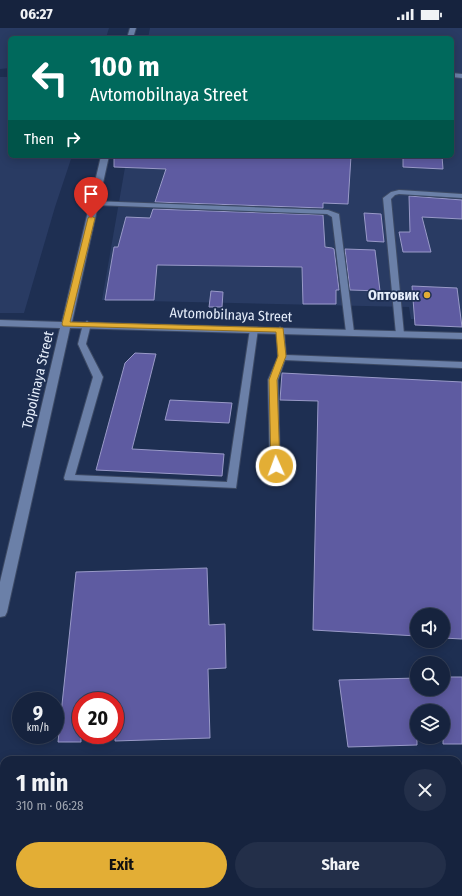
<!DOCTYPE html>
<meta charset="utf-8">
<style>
:root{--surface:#16233e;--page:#232f49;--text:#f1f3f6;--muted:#9ea4b0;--line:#354058;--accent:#e3ae35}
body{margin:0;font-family:"Fira Sans Condensed",sans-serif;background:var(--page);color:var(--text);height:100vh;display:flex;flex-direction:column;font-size:15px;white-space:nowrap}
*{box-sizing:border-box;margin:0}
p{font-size:13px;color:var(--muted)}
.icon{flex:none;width:22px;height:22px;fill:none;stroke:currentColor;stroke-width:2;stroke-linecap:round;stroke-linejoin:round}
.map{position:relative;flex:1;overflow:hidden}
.details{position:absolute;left:0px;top:728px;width:462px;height:140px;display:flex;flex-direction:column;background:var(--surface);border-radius:12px 12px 0 0;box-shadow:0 2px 10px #0003,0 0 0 1px var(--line)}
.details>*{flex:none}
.top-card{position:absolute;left:8px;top:8px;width:446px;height:122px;border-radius:6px;box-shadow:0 2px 10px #0003,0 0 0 1px var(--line);background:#00695c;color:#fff;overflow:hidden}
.buttons{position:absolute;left:410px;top:580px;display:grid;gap:8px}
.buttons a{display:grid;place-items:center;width:40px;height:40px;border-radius:50%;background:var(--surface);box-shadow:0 2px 10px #0003,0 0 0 1px var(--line);font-size:20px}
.speed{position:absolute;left:12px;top:664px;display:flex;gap:8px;font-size:20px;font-weight:700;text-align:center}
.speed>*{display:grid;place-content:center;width:52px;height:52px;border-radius:50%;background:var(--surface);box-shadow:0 2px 10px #0003,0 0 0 1px var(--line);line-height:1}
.speed small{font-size:10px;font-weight:400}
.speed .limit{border:6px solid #d22;background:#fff;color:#111}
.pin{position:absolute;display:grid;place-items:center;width:34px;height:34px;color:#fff;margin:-41px -17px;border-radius:50% 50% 50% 0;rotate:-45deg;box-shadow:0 0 4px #0007}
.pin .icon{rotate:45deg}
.me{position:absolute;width:44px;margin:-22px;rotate:358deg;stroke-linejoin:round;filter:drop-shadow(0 0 3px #0008)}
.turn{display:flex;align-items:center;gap:14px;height:84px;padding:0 16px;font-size:18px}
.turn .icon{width:52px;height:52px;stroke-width:2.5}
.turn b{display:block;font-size:28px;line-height:34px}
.then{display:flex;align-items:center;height:38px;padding:0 16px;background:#0003;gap:8px;font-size:15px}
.round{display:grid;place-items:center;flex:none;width:42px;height:42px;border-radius:21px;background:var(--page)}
.overview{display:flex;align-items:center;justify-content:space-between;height:68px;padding:0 16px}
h1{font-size:24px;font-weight:700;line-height:30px}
.button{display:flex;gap:8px;margin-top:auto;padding:8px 16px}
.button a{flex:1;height:46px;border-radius:24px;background:var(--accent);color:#111;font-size:16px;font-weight:700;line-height:46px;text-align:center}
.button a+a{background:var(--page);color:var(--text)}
.status{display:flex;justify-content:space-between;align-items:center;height:28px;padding:0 20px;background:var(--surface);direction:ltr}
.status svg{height:11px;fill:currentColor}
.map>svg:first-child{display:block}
.built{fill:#293b63}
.building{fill:#5e5ba1;stroke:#999ac8}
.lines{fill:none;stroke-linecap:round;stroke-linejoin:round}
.lane-casing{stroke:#3d4a65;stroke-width:2}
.street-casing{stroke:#3d4a65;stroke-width:2}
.lane{fill:#6b80a8;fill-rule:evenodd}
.street{fill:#6b80a8;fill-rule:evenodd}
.route{fill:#e3ae35;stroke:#947122}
.poi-dot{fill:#e3ae35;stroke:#1e2f52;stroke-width:1.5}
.labels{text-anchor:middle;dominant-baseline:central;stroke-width:3.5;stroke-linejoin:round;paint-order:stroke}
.poi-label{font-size:14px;font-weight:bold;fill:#e6eefb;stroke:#1e2f52;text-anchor:end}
.street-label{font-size:14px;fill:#e6eefb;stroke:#1e2f52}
</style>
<div class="status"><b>06:27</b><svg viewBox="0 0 49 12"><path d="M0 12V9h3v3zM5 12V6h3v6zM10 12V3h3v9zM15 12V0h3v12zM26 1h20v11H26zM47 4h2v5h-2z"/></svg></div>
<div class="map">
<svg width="462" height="868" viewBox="0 0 462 868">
<rect width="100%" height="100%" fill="#1e2f52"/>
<path class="built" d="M0 0H109L106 10H10V40L0 41Z
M150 0H462V293L411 291 409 279 102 272 127 128H452V10H148Z
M0 49H10V128H72L55 179 24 285H0Z"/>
<path class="building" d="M114 128H351L348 176 323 175V180L155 174 166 141 114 139Z
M403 128H442L443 141 403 139Z
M409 168 462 172V191L422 189 431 224H403L399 204H410Z
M153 181 323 187 325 219 332 220 334 221 339 262H336V276H303L302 239 157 237 154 272H105L114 219H118L126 189 150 190Z
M364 185 381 186 384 214 367 213Z
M345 221 375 222 380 263 350 262Z
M412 258 457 260 462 299 415 297Z
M211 263 223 264 222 279H209Z
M135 325 156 326 132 421 224 426 222 448 96 442 125 335Z
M282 345 462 354V611L443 610V587H417V608L313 602 318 373 280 372Z
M170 372 232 375 229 395 165 392Z
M207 540 209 597 225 596 226 640 208 641 210 710 115 713V673H81V714H58L76 544Z
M443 649H462V716H443V683H417V717L348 719 339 652 417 650V661H443Z"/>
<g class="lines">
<g class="lane-casing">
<path id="lane" d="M452 45 462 46V50L452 49Z
M399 162 462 166V170L399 166 395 167 391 171 404 306 400 309 396 306 383 170 391 164Z
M92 173 328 182 339 186 354 304 350 307 346 304 332 189 327 186 95 177 91 175Z
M87 293 91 296 86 316 103 349 75 447 227 454 250 301 251 299H257L258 301 236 460 65 452 64 450 93 349 78 316 83 296Z
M280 299 284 302 286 327 462 334V340L285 332 278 352 280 438 275 441 270 438 268 352 278 329 276 302Z"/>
</g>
<g class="street-casing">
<path id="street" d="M130 0H136L133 10H127Z
M101 128H109L72 294 462 305V311L70 300 7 584 5 588 0 589V554L60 300 0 298V292L62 294Z"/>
</g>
<use href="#lane" class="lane"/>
<use href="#street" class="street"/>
</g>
<path class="route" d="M91 188 95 190 70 294 283 300 286 328 277 352 280 438 279 441H272L271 438 269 352 278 328 276 304 63 298 62 296 88 190Z"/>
<circle class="poi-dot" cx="427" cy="267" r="4"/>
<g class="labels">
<g class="poi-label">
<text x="419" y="267">Оптовик</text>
</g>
<g class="street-label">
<text transform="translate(231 287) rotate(2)">Avtomobilnaya Street</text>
<text transform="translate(38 352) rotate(-77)">Topolinaya Street</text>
</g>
</g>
</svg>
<div class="buttons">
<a><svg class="icon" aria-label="sound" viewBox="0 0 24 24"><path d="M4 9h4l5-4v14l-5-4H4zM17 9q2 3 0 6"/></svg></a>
<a><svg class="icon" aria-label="search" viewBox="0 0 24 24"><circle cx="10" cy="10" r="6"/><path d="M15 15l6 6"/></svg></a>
<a><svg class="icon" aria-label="layers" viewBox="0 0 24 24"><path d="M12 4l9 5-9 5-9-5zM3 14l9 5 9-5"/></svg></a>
</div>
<div class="speed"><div>9<small>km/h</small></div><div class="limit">20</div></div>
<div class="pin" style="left:91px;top:190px;background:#d93025"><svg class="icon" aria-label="arrive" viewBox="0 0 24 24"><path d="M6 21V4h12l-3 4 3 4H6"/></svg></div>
<svg class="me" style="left:276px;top:438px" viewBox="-20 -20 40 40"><circle r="17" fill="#e3ae35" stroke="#fff" stroke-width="3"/><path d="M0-11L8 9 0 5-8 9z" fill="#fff"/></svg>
<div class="top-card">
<div class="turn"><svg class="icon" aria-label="left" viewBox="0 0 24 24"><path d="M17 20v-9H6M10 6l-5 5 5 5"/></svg><div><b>100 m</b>Avtomobilnaya Street</div></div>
<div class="then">Then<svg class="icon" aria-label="right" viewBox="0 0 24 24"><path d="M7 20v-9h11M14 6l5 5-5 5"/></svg></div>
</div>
<section class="details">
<div class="overview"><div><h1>1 min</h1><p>310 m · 06:28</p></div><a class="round"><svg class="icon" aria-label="close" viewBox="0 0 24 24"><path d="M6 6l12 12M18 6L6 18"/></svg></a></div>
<div class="button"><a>Exit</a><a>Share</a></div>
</section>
</div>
